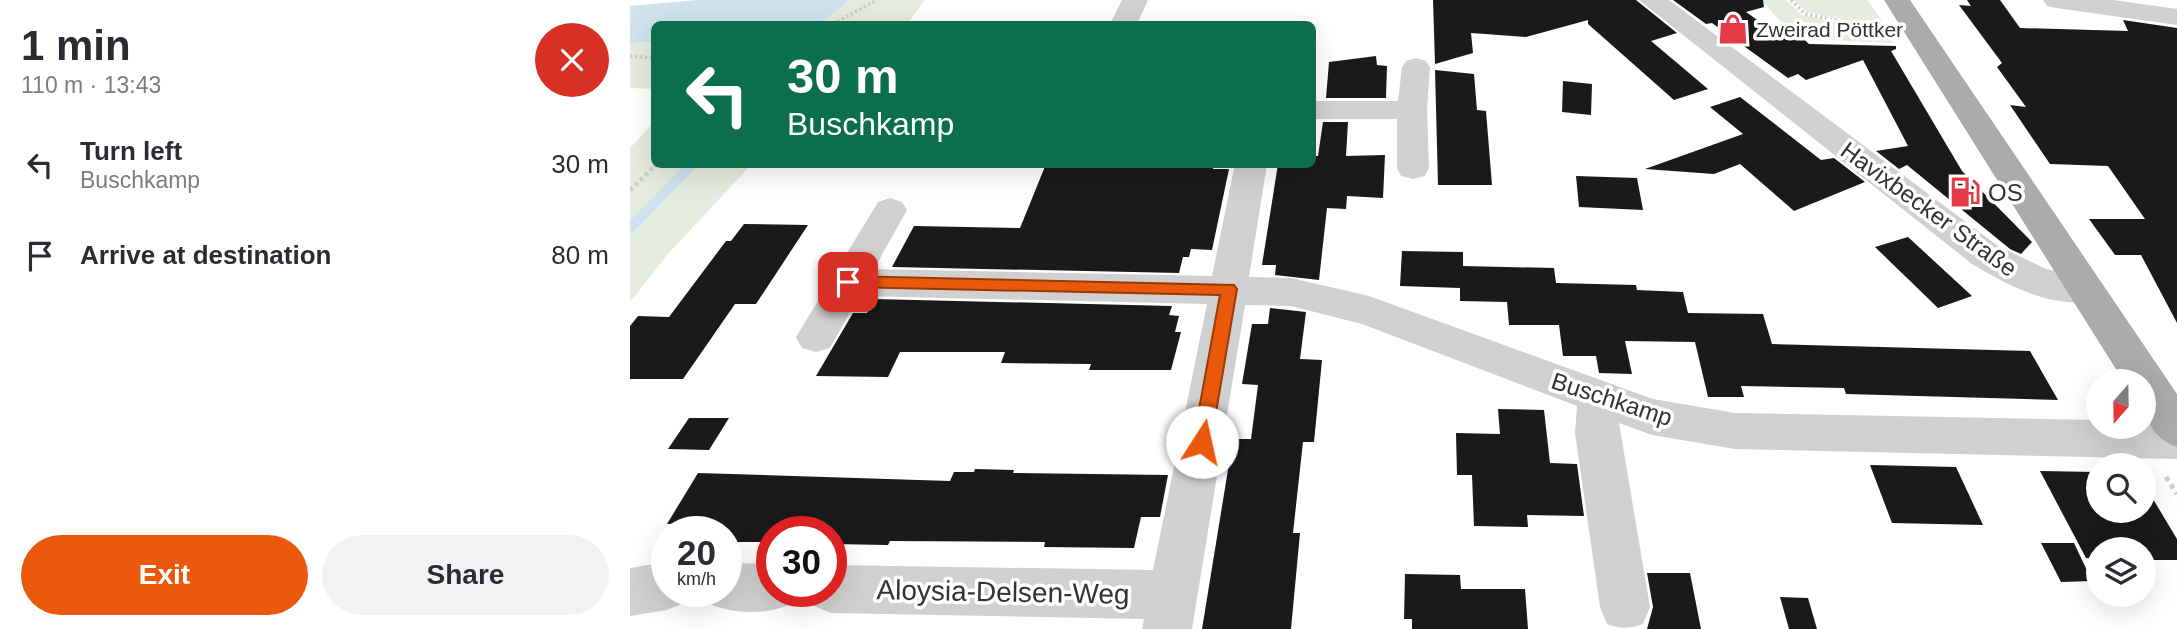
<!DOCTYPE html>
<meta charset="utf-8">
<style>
:root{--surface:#fff;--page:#f2f2f3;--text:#2b2b33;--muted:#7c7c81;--accent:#ea580c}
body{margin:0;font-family:Helvetica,sans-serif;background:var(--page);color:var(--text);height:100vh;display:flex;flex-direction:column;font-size:26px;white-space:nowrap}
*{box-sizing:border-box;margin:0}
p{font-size:23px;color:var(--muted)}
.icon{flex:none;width:38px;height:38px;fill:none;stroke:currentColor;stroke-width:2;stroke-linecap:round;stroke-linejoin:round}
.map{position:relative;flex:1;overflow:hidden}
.drawer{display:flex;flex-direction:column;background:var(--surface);width:630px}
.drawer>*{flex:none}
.hud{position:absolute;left:21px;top:21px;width:665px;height:147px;border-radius:10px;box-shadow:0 7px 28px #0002;background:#0b6e4f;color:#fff;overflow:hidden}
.needle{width:46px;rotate:200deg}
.fabs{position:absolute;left:1456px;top:369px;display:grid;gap:14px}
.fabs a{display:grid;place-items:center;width:70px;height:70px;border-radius:50%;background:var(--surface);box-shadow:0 7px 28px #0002;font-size:35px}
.speed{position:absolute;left:21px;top:516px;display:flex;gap:14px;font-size:35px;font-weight:700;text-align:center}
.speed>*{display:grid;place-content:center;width:91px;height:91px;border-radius:50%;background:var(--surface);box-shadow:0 7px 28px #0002;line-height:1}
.speed small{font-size:18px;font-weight:400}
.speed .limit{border:10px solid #d22;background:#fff;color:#111}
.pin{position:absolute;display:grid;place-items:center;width:60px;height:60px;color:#fff;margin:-30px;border-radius:14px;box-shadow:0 4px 10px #0006}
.me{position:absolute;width:77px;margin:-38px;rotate:10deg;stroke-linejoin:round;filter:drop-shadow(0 0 5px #0008)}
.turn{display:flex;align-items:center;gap:24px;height:147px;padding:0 21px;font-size:32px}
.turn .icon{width:91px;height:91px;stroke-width:2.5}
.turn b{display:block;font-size:49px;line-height:60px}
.round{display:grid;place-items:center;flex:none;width:74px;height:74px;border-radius:37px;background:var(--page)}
.overview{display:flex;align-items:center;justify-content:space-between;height:119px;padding:0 21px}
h1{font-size:42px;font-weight:800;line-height:52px}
.cta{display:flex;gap:14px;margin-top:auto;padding:14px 21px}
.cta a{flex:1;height:80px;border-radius:42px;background:var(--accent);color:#fff;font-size:28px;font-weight:800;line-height:80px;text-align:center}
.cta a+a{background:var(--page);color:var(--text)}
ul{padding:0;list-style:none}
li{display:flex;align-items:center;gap:21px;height:91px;padding:0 21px}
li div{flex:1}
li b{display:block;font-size:26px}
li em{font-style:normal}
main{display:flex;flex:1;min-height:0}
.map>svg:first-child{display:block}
.green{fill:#e6ecdf}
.water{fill:#cfe2ee}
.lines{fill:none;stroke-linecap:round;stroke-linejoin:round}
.stream-far1{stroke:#cfe2ee;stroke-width:8}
.stream{stroke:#cfe2ee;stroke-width:10}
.building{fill:#1a1a1a}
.path-far2{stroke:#cdcdcd;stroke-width:3.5;stroke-dasharray:2.5 2.5;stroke-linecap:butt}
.path-far1{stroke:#cdcdcd;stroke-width:4.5;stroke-dasharray:3.5 3.5;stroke-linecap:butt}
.path{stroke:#cdcdcd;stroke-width:5;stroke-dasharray:4.5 4.5;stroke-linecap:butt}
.minor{fill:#d0d0d0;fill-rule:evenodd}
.major{fill:#ababab;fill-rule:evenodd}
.route{fill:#ea580c;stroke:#983908;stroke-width:2}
.labels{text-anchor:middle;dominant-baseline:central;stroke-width:7;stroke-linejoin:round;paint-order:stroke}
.far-poi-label{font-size:21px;fill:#333;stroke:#fff;text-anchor:start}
.poi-label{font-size:24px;fill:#333;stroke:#fff;text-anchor:start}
.street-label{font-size:24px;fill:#333;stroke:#fff}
.near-street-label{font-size:28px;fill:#333;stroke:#fff}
</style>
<main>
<section class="drawer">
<div class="overview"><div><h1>1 min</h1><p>110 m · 13:43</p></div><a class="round" style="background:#d93025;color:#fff"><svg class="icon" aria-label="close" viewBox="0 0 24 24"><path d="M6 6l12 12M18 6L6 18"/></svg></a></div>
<ul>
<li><svg class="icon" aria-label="left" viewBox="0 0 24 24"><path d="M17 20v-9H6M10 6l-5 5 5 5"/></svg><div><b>Turn left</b><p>Buschkamp</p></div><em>30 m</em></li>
<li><svg class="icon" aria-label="arrive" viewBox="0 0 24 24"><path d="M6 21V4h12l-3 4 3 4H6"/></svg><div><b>Arrive at destination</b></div><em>80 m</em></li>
</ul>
<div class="cta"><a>Exit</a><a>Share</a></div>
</section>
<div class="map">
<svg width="1547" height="629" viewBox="0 0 1547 629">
<rect width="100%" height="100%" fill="#fff"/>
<path class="green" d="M216 0H295L277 24H189Z
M1131 0H1156L1172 15 1257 33 1263 43 1179 39 1162 23 1154 25Z
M1164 0H1238L1257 29 1177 12Z
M24 42V89L0 88V43Z
M24 122V164L121 165 37 255 0 302V148Z"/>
<path class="water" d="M68 0H216L217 2 189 24H24V42L0 43V6Z"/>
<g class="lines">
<path class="stream-far1" d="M60 167 63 164"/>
<path class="stream" d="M0 228 62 165"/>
</g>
<path class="building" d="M803 0H1006L1047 33 1021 41 1078 89 1044 100 958 24V20L896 37 841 33 843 53 805 64Z
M1043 0H1133L1134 7 1116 12 1146 33 1162 28 1179 44 1266 46V49L1261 51 1332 171 1402 242 1391 254 1380 249 1277 165 1269 169 1246 151 1278 146 1233 60 1176 80 1168 74 1158 78 1082 23 1076 24Z
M1337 0H1370L1390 28 1498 31 1493 20 1547 28V323L1511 255H1485L1459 219H1515L1478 166 1420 164 1380 105 1396 107 1367 67 1372 63 1329 5 1341 6Z
M746 56 747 65 757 66 756 98H696L699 62Z
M805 70 844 74 847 110 856 111 862 185H808Z
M933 81 962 84 961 115 932 112Z
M1110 97 1191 160 1204 158 1235 182 1164 211 1110 164 1084 174 1015 169 1113 134 1080 107Z
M693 122H718L716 156 755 155 753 198 717 196 716 209 697 208 689 280 645 275 646 265H632L648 164H682V156H688Z
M416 164H584L583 169H599L582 250 561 249 559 257H553L549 273 262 267 284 226 390 228Z
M946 176 1007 178 1013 210 949 207Z
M114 224 178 225 126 304H105L53 379H0V326L8 316 39 317 96 241H101Z
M1278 237 1342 296 1308 308 1245 247Z
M772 251 833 252V266L924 268 926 283 1006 285 1007 290 1053 292 1058 313 1133 314 1142 344 1400 351 1428 400 1216 394 1214 388 1111 386 1114 397H1078L1065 342 995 341 1002 374 969 373 966 356H933L929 325H879L877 302 830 301V288L770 286Z
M244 299 542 306 539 315 549 316 545 332H551L541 370H459L461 364 371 363 375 352H270L258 377 186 376 223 313H237Z
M640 308 676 312 670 359 692 360 684 442H673L663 533H670L661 629H572L603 439H621L628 385 612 384 622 324H638Z
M868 409 914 410 920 463 947 464 954 516 897 515 898 527 844 526 842 475H827L826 433 870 434Z
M59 418H99L79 450 38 449Z
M1240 465 1326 467 1353 525 1262 523Z
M345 469 384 470 383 473 538 475 530 517H511L504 548 414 547 415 542 260 541 258 545 201 544V532H142L136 542H96V532H50L55 524H37L68 473 320 481 324 472H344Z
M1410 471 1468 472V511H1514V484L1547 539V560H1514V550H1468V559L1456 558Z
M1411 543H1444L1462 581 1431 582Z
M1017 573H1060L1071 629H1017L1023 607Z
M775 574 830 575 831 589H895L898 629H782V619H774Z
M1150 597 1178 598 1187 629H1159Z"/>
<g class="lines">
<path class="path-far2" d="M1161 0 1175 14 1251 29
M203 24 247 0
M0 56 24 58
M24 167 27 164"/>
<path class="path-far1" d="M0 190 26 165"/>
<path class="path" d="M1536 477 1547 494"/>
<path class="minor" d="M492 0H518L507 24H480Z
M1009 0H1039L1368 246 1416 269 1468 279 1474 289 1468 299C1427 312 1377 285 1342 264Z
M1413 0H1483L1547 9V25L1426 8 1417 6Z
M786 58 796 61 800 67 797 110 799 168 795 176 783 179 771 176 767 168V119H682V101H768L772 67 776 61Z
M605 164H637L619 277 661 278 739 296 1023 399 1105 413 1468 420V427H1514V421H1547V459L1105 449 1022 435 989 423 1020 607 1013 624C999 629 991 629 977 624L970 607 945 433 947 406 732 324 661 306 615 305 562 629H512L514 619 201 613 184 606 178 592H201V565L523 570 577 304 229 296 200 348 186 352 172 348 166 337 248 202 260 198 272 202 277 210 244 269 582 276Z
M37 562V592H59L54 603 37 610 0 616V568Z
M96 563 142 564V592H165L159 605C134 615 104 614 79 604L73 592H96Z"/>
<path class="major" d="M1254 0H1280L1547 394V447C1516 436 1514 411 1514 382H1494Z"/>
</g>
<path class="route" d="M218 276 604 285 607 289 581 442 578 447 572 450 565 447 563 442 590 295 218 287 211 282Z"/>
<defs>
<g id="shop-bare" transform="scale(2.415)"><path d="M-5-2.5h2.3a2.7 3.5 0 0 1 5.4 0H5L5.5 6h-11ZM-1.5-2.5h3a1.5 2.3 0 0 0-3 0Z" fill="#e63946" stroke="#fff" stroke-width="2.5" paint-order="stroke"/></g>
<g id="fuel-bare" transform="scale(2.415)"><path d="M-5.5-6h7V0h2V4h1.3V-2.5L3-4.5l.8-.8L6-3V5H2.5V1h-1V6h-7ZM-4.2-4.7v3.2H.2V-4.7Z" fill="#e63946" stroke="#fff" stroke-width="2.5" paint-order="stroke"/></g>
</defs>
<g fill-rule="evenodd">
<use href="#shop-bare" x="1103" y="29"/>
<use href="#fuel-bare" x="1335" y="192"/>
</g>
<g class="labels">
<g class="far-poi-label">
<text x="1126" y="29">Zweirad Pöttker</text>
</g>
<g class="poi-label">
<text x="1358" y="192">OS</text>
</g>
<g class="street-label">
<text transform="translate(1299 209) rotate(36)">Havixbecker Straße</text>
<text transform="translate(982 399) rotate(18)">Buschkamp</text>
</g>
<g class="near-street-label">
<text transform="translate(373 592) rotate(1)">Aloysia-Delsen-Weg</text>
</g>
</g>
</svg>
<div class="fabs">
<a><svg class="needle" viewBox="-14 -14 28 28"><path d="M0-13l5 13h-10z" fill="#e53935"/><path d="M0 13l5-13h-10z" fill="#7c7c81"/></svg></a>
<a><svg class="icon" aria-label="search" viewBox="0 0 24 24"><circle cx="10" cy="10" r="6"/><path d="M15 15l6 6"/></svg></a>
<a><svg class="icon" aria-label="layers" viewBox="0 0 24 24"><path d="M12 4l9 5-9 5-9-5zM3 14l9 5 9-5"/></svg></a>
</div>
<div class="speed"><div>20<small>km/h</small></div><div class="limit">30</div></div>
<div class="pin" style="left:218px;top:282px;background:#d93025"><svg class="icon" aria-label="arrive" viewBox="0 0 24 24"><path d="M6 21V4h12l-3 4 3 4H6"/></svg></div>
<svg class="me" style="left:572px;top:442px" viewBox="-20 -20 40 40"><circle r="19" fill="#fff"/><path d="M0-13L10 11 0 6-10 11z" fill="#ea580c"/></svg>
<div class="hud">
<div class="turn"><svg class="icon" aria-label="left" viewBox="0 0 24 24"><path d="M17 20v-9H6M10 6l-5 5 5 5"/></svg><div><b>30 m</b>Buschkamp</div></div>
</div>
</div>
</main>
